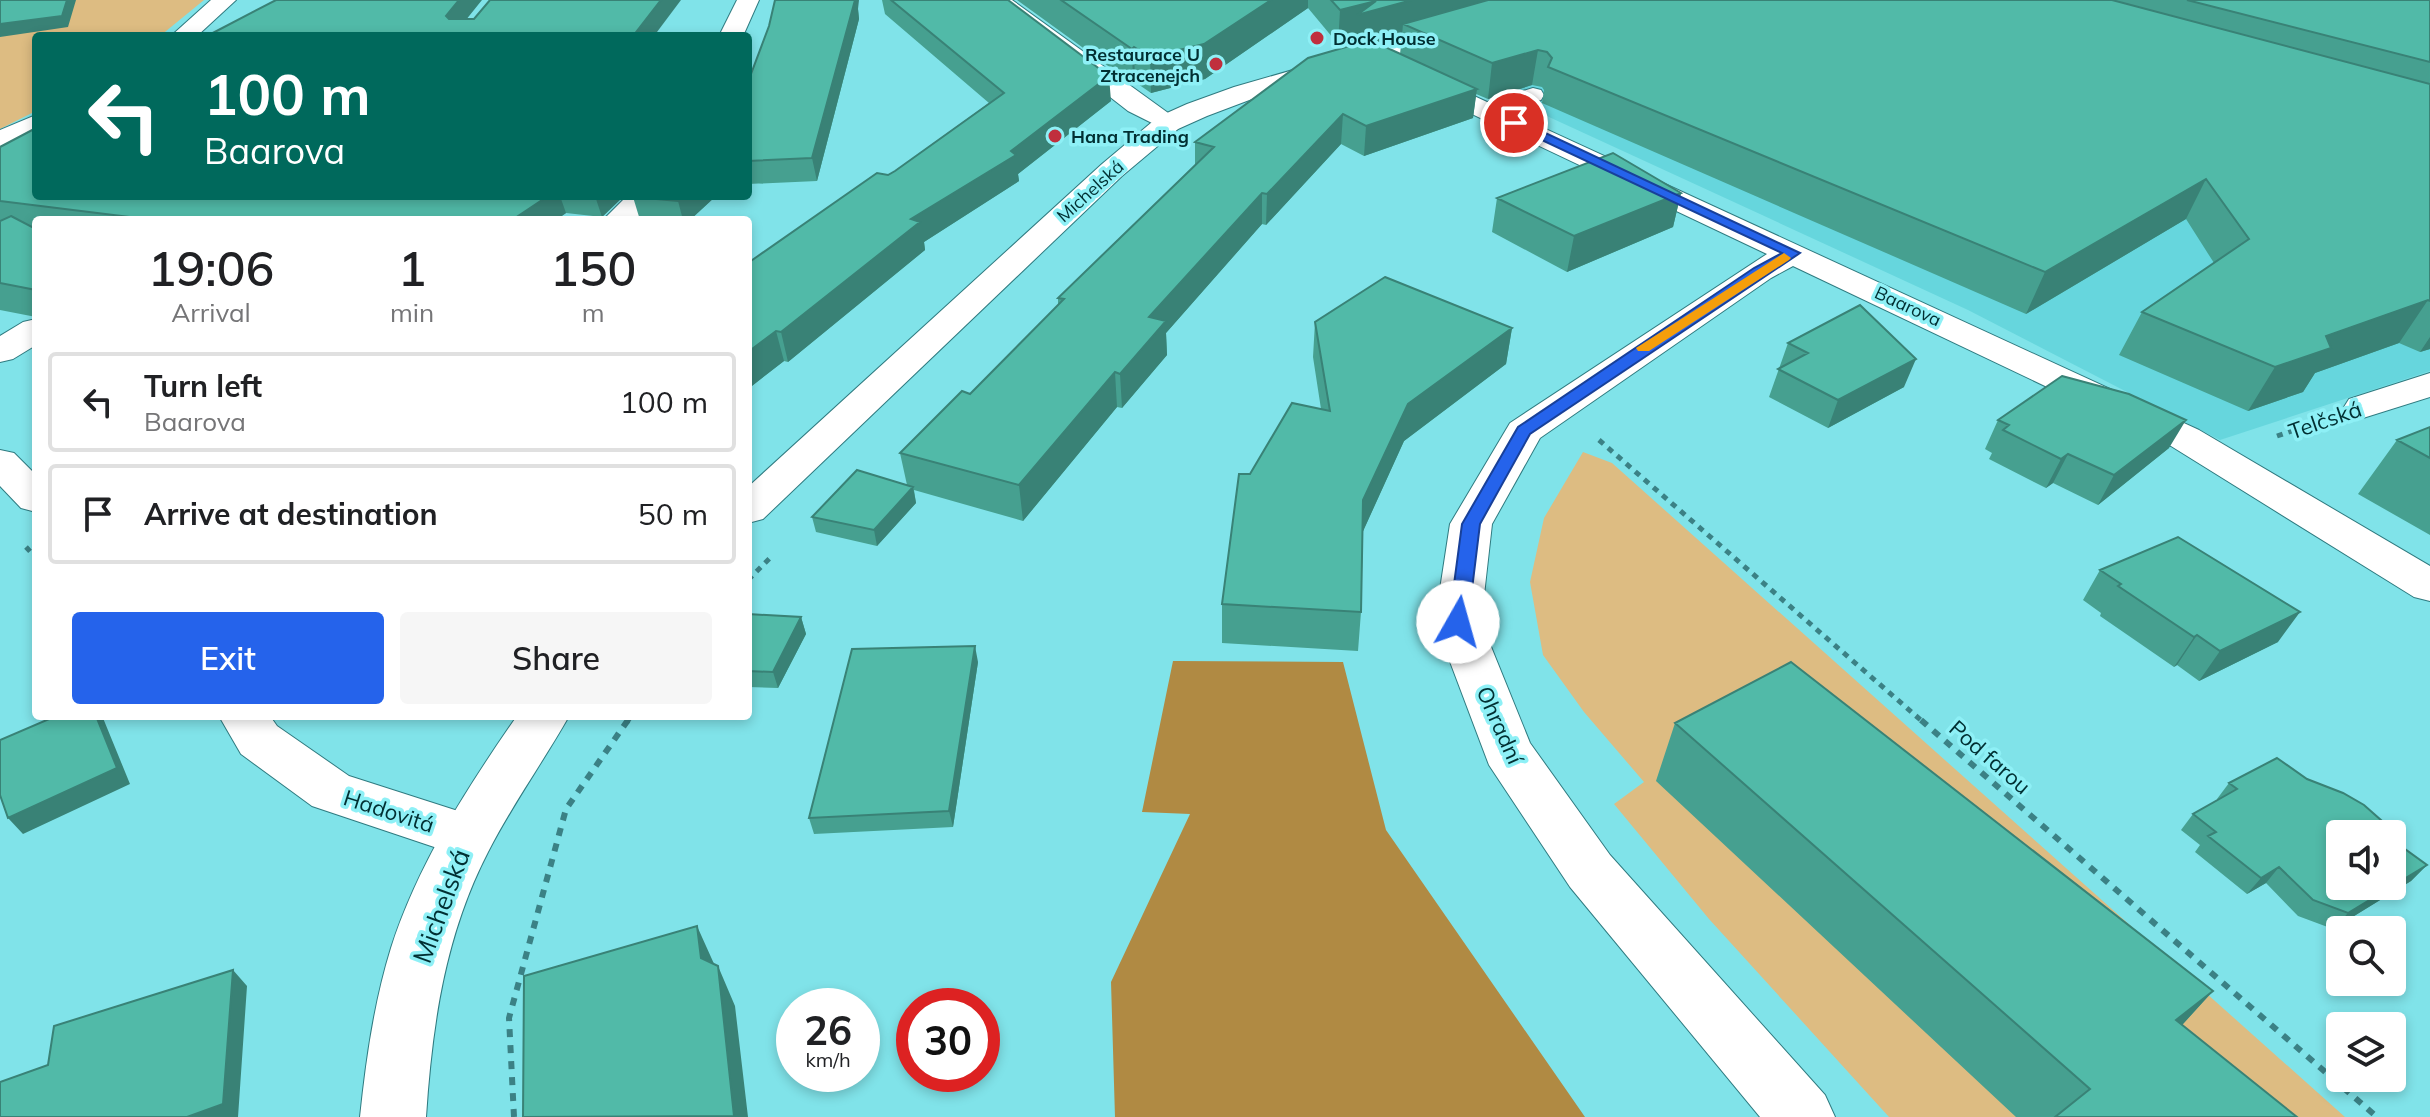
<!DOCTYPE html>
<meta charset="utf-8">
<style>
:root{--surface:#fff;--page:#f6f6f6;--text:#202124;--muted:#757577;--line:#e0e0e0;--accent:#2563eb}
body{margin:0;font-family:Mulish,sans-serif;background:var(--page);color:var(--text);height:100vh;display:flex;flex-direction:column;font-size:30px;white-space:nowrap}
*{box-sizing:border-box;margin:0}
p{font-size:26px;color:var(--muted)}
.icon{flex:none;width:44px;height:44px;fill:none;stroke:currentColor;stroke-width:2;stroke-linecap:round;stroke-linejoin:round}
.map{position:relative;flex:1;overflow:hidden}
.side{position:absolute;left:32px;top:216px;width:720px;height:504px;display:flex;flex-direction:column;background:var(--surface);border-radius:8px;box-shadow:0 4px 12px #0003}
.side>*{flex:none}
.guide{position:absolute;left:32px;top:32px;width:720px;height:168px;border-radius:8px;box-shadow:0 4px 12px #0003;background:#00695c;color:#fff;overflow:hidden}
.controls{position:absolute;left:2326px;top:820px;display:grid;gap:16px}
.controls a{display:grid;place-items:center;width:80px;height:80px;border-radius:8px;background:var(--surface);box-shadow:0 4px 12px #0003;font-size:40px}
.speed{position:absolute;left:776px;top:988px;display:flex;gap:16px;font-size:40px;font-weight:700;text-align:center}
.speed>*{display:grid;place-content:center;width:104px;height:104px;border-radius:50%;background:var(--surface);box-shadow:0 4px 12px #0003;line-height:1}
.speed small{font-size:20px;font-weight:400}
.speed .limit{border:12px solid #d22;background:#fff;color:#111}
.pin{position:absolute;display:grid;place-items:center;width:68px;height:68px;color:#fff;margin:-34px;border:4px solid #fff;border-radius:50%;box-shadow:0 2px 8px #0007}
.me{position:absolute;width:88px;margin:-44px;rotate:7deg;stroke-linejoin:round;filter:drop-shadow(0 0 6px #0008)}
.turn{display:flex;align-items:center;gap:28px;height:168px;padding:0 40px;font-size:36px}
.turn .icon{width:104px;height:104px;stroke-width:2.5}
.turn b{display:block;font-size:56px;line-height:68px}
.eta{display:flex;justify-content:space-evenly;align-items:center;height:136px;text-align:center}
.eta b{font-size:48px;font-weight:600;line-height:56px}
.button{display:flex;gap:16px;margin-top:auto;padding:16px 40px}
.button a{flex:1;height:92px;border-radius:8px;background:var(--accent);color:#fff;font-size:32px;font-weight:600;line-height:92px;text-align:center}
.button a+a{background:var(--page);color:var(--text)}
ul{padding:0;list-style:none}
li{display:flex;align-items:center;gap:24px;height:100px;margin:0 16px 12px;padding:0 24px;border:4px solid var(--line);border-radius:8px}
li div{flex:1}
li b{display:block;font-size:30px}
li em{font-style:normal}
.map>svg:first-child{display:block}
.built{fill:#66d6dd}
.green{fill:#ddbc82}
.forest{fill:#b08a43}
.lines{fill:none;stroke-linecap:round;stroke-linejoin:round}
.service-casing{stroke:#2f7b80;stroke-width:2}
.minor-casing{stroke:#2f7b80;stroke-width:2}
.tertiary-casing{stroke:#2f7b80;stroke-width:2}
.path-far1{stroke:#3b8185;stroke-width:5;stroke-dasharray:6 6;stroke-linecap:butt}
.path{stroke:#3b8185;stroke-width:6;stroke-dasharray:8 8;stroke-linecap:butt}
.service{fill:#fff;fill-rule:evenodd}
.minor{fill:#fff;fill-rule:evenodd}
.tertiary{fill:#fff;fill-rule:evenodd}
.wall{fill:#46a090;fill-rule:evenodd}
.shaded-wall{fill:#398276}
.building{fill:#51baa8;stroke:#398276;stroke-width:2}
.route{fill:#2563eb;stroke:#184099;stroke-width:2}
.slow{fill:#f59e0b}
.poi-dot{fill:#c02f3d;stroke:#8ef0f6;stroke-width:3}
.labels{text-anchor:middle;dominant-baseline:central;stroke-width:7;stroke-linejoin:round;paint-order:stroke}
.far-poi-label{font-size:18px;font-weight:bold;fill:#012f32;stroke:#8ef0f6;text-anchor:start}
.far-street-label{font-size:18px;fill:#012f32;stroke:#8ef0f6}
.street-label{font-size:22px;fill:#012f32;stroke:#8ef0f6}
.near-street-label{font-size:26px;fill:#012f32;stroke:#8ef0f6}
</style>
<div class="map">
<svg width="2430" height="1117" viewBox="0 0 2430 1117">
<rect width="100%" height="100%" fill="#80e3e9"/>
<path class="built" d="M1442 44 2430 250V371L2220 440 1968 310 1458 75Z"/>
<path class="green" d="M76 0H204L160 36H36V111L0 129V37Z
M1583 452 1612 463 2345 1117H1889L1709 919 1614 804 1644 782 1584 712 1543 655 1530 582 1544 518Z"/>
<path class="forest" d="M1173 661 1343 662 1386 830 1585 1117H1115L1111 982 1190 814 1142 812Z"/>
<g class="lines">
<g class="service-casing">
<path id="service" d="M1533 88 1541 90 1544 95 1541 100 1486 117 1475 110 1478 105Z"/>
</g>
<g class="minor-casing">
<path id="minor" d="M211 0H236L197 36H171Z
M737 0H759L743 36H719Z
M986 0H1012L1182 123 1178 129 1168 131 1128 111Z
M1422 72 2199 430 2430 566V601L2414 597 2171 446 1793 266 1771 278 1540 438 1492 524 1481 622 1530 743 1610 855 1825 1095 1835 1117H1760L1570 887 1489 765 1435 622 1450 524 1510 423 1767 254 1413 86 1409 80 1413 74Z
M36 115V134L0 149V130Z
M627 196H660L637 220H603Z
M36 319V345L13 359 0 362V336L23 322Z
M2430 373V397L2363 418 2349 415 2344 407 2349 399Z
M0 450 14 453 36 475V512L21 508 0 486Z
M219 716H270L277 726 349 776 486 820 494 836 486 852 467 858 312 806 241 754Z"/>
</g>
<g class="tertiary-casing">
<path id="tertiary" d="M1536 0H1572L1569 5 1252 99 1207 116 1178 129 1122 176 763 519 748 523V487L1102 164 1158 117 1187 104 1234 87Z
M517 716H569C543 762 512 805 488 852 445 935 432 1025 426 1117H360C366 1060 374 1003 391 948 418 864 467 788 517 716Z"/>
</g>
<path class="path-far1" d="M2277 436 2317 422
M1599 440 1923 722
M26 547 36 558
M748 580 773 555
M627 722 631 716"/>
<path class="path" d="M1921 720 2377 1117
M514 1117 509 1018 566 809 628 720"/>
<use href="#service" class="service"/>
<use href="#minor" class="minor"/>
<use href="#tertiary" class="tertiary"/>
</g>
<path class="wall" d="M882 0H1008L1111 101 1018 174 1019 181 924 242 925 250 788 362 784 361 748 389V263L895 171 989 103 885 14Z
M1017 0H2430V349L2420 352 2399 343 2315 373 2303 392 2248 411 2119 355 2142 312 2214 263 2186 219 2026 314 1542 103 1544 90 1542 87 1532 85 1488 99 1476 94 1473 118 1364 156 1341 144 1266 225 1262 224 1166 333 1167 355 1122 408 1117 407 1023 521 914 490 916 503 877 546 816 532 812 517 907 485 900 453 970 394 1058 305V298L1195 165V142L1355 45V39L1338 44 1308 8 1205 79 1151 93 1135 82 1133 84ZM1402 36 1400 54 1376 43Z
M858 9 859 19 817 181 748 184V82Z
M0 147 36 196H624L602 217 566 213 556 220H36V228L32 227 36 229V317L0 310Z
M1681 193 1673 227 1567 272 1492 232 1497 198Z
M716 196 690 220H640L633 197Z
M1315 322 1512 328 1506 364 1404 441 1363 531 1361 612 1358 651 1222 643V604L1250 474 1321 409 1313 357Z
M1788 343 1904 387 1828 428 1769 397Z
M1998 420 2169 448 2098 505 2053 483 2046 488 1989 459 1992 453 1985 449Z
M2430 427V535L2358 494 2397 440Z
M2100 570 2278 642 2199 681 2177 665 2174 667 2100 616 2101 613 2083 600Z
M748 614 801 617 806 634 778 688 748 687Z
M978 662 953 827 814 834 809 818Z
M1675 723 2213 991 2182 1025 2297 1117H2016L1656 781Z
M2229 783 2394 841 2427 865 2411 881 2333 929 2298 916 2266 883 2247 894 2195 852 2200 845 2181 830 2193 814 2218 800 2217 799Z"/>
<path class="shaded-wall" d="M67 0H76L68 27 0 37V24Z
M459 0H482L453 36 446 16Z
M661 0H681L654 36H633Z
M852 0H859L858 9 859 19 817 181 812 158Z
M1271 0H1308V8L1205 79 1151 93 1150 57Z
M1412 0H1525L1403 24 1402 36 1354 49 1355 39 1338 44 1340 10 1376 1Z
M1134 47 1135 82 1133 84 1132 49Z
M1538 50 1532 85 1488 99 1492 63Z
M1109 76 1111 101 1018 174 1019 181 924 242 925 250 788 362 781 332 911 219 1011 151Z
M1477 89 1473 118 1364 156 1366 126Z
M1343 114 1341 144 1266 225 1267 194Z
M2206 179 2186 219 2026 314 2045 272Z
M1262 193V224L1166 333 1167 355 1122 408 1120 374 1149 317Z
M1681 193 1673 227 1567 272 1574 236Z
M197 196H241L209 220Z
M548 196H560L566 213 556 220H512Z
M595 196H624L602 217Z
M684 196H716L690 220H683L678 201Z
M2428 300 2399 343 2315 373 2303 392 2248 411 2275 367 2326 336Z
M1512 328 1506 364 1404 441 1360 538 1363 500 1408 404Z
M776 331 784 361 748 389V352Z
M2430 337V349L2420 352Z
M1916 359 1904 387 1828 428 1838 400Z
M1115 372 1117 407 1023 521 1019 485Z
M2186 420 2169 448 2098 505 2114 475Z
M2068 454 2053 483 2046 488 2061 459Z
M913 487 916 503 877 546 874 530Z
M2300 612 2278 642 2199 681 2220 651Z
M801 617 806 634 778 688 773 672Z
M2197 635 2177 665 2174 667 2194 637Z
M975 646 978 662 953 827 949 811Z
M96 716H101L103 718 130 784 23 834 8 818Z
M2427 865 2411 881 2333 929 2348 913Z
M2279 867 2266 883 2247 894 2261 878Z
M697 926 715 966 701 958Z
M718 966 735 1006 748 1117H731Z
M233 970 247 986 238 1117H187Z
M2213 991 2163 1046 2176 1020Z"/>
<path class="building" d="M0 0H67L62 16 0 24Z
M276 0H459L446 16 449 19H474L490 0H661L633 36H207Z
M775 0H855L812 158 748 161V82L769 26Z
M891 0H1008L1109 76 1011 151 1016 155 911 219 920 222 781 332 776 331 748 352V263L877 173 888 175 895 171 1004 93Z
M1061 0H1271L1204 44 1150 57 1134 47 1132 49Z
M1331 0H1412L1357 15 1376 1 1340 10Z
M1488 0H2112L2430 84V301L2428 300 2326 336 2331 348 2275 367 2142 312 2249 239 2206 179 2045 272 1548 67 1552 58 1547 52 1538 50 1492 63 1403 24Z
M2187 0H2430V62Z
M1370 40 1477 89 1366 126 1343 114 1267 194 1262 193 1149 317 1166 321 1120 374 1115 372 1019 485 900 453 962 391 970 394 1064 299 1058 298 1214 147 1195 142 1308 58Z
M36 128V196H197L220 199 235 196H548L512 220H154L0 201V147Z
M1613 153 1681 193 1574 236 1497 198Z
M634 196H684L678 201 633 197Z
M11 216 36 229V290L0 283V221Z
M1385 277 1512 328 1408 404 1363 500 1361 612 1222 604 1239 474H1250L1292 403 1330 411 1315 322Z
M1860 305 1916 359 1838 400 1778 369 1808 353 1788 343Z
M2062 376 2129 394 2186 420 2114 475 2068 454 2061 459 2003 430 2009 425 1998 420Z
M2430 427V458L2397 440Z
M857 470 913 487 874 530 812 517Z
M2178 537 2300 612 2220 651 2197 635 2194 637 2118 586 2121 584 2100 570Z
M748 614 801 617 773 672 748 671Z
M975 646 949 811 809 818 852 649Z
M1791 662 2213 991 2176 1020 2297 1117H2055L2090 1089 1675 723Z
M56 716H96L117 768 8 818 0 795V740Z
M2277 758 2307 779 2343 793 2364 805 2382 821 2390 834H2340V886H2392V837L2394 841 2427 865 2348 913 2313 900 2279 867 2261 878 2208 836 2216 832 2193 814 2237 789 2229 783Z
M697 926 701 958 718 966 734 1116 523 1117 524 976Z
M233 970 223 1104 187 1117H0V1082L48 1065 54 1026Z"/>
<path class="route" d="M1510 120H1518L1800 253 1530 434 1480 524 1468 622 1458 629 1449 622 1462 524 1518 427 1754 268 1782 253 1510 125Z"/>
<path class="slow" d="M1784 253 1791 258 1789 260 1649 351H1638L1636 348Z"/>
<g class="poi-dot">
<circle cx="1317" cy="38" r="8"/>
<circle cx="1216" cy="64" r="8"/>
<circle cx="1055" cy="136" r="8"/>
</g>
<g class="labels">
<g class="far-poi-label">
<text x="1333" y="38">Dock House</text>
<text x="1200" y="54" text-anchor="end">Restaurace U<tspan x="1200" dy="21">Ztracenejch</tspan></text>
<text x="1071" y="136">Hana Trading</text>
</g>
<g class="far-street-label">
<text transform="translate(1090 191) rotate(-42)">Michelská</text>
<text transform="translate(1908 306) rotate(25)">Baarova</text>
</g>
<g class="street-label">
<text transform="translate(2325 420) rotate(-19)">Telčská</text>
<text transform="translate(1500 725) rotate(66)">Ohradní</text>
<text transform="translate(1990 757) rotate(41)">Pod farou</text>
<text transform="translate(389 811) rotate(18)">Hadovitá</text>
</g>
<g class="near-street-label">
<text transform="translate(441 906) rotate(-70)">Michelská</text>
</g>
</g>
</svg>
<div class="controls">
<a><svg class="icon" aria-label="sound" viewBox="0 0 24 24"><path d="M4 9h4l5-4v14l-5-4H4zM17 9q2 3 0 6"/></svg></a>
<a><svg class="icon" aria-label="search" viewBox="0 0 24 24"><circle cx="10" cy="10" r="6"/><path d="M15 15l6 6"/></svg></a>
<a><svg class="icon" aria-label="layers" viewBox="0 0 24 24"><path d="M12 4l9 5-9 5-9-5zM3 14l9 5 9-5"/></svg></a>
</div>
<div class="speed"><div>26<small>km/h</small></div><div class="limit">30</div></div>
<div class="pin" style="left:1514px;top:123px;background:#d93025"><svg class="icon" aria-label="arrive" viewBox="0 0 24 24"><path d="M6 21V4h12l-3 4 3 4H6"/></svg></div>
<svg class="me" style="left:1458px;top:622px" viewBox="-20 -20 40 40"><circle r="19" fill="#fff"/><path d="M0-13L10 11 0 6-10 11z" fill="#2563eb"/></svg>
<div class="guide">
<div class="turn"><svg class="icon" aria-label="left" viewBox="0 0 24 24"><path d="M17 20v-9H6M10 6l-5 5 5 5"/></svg><div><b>100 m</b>Baarova</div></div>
</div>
<section class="side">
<div class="eta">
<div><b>19:06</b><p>Arrival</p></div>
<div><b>1</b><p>min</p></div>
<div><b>150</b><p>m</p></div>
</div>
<ul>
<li><svg class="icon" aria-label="left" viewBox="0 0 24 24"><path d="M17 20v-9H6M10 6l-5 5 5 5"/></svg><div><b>Turn left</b><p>Baarova</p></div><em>100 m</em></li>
<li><svg class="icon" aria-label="arrive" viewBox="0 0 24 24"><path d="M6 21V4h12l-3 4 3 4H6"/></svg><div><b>Arrive at destination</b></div><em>50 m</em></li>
</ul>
<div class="button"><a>Exit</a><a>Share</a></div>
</section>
</div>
